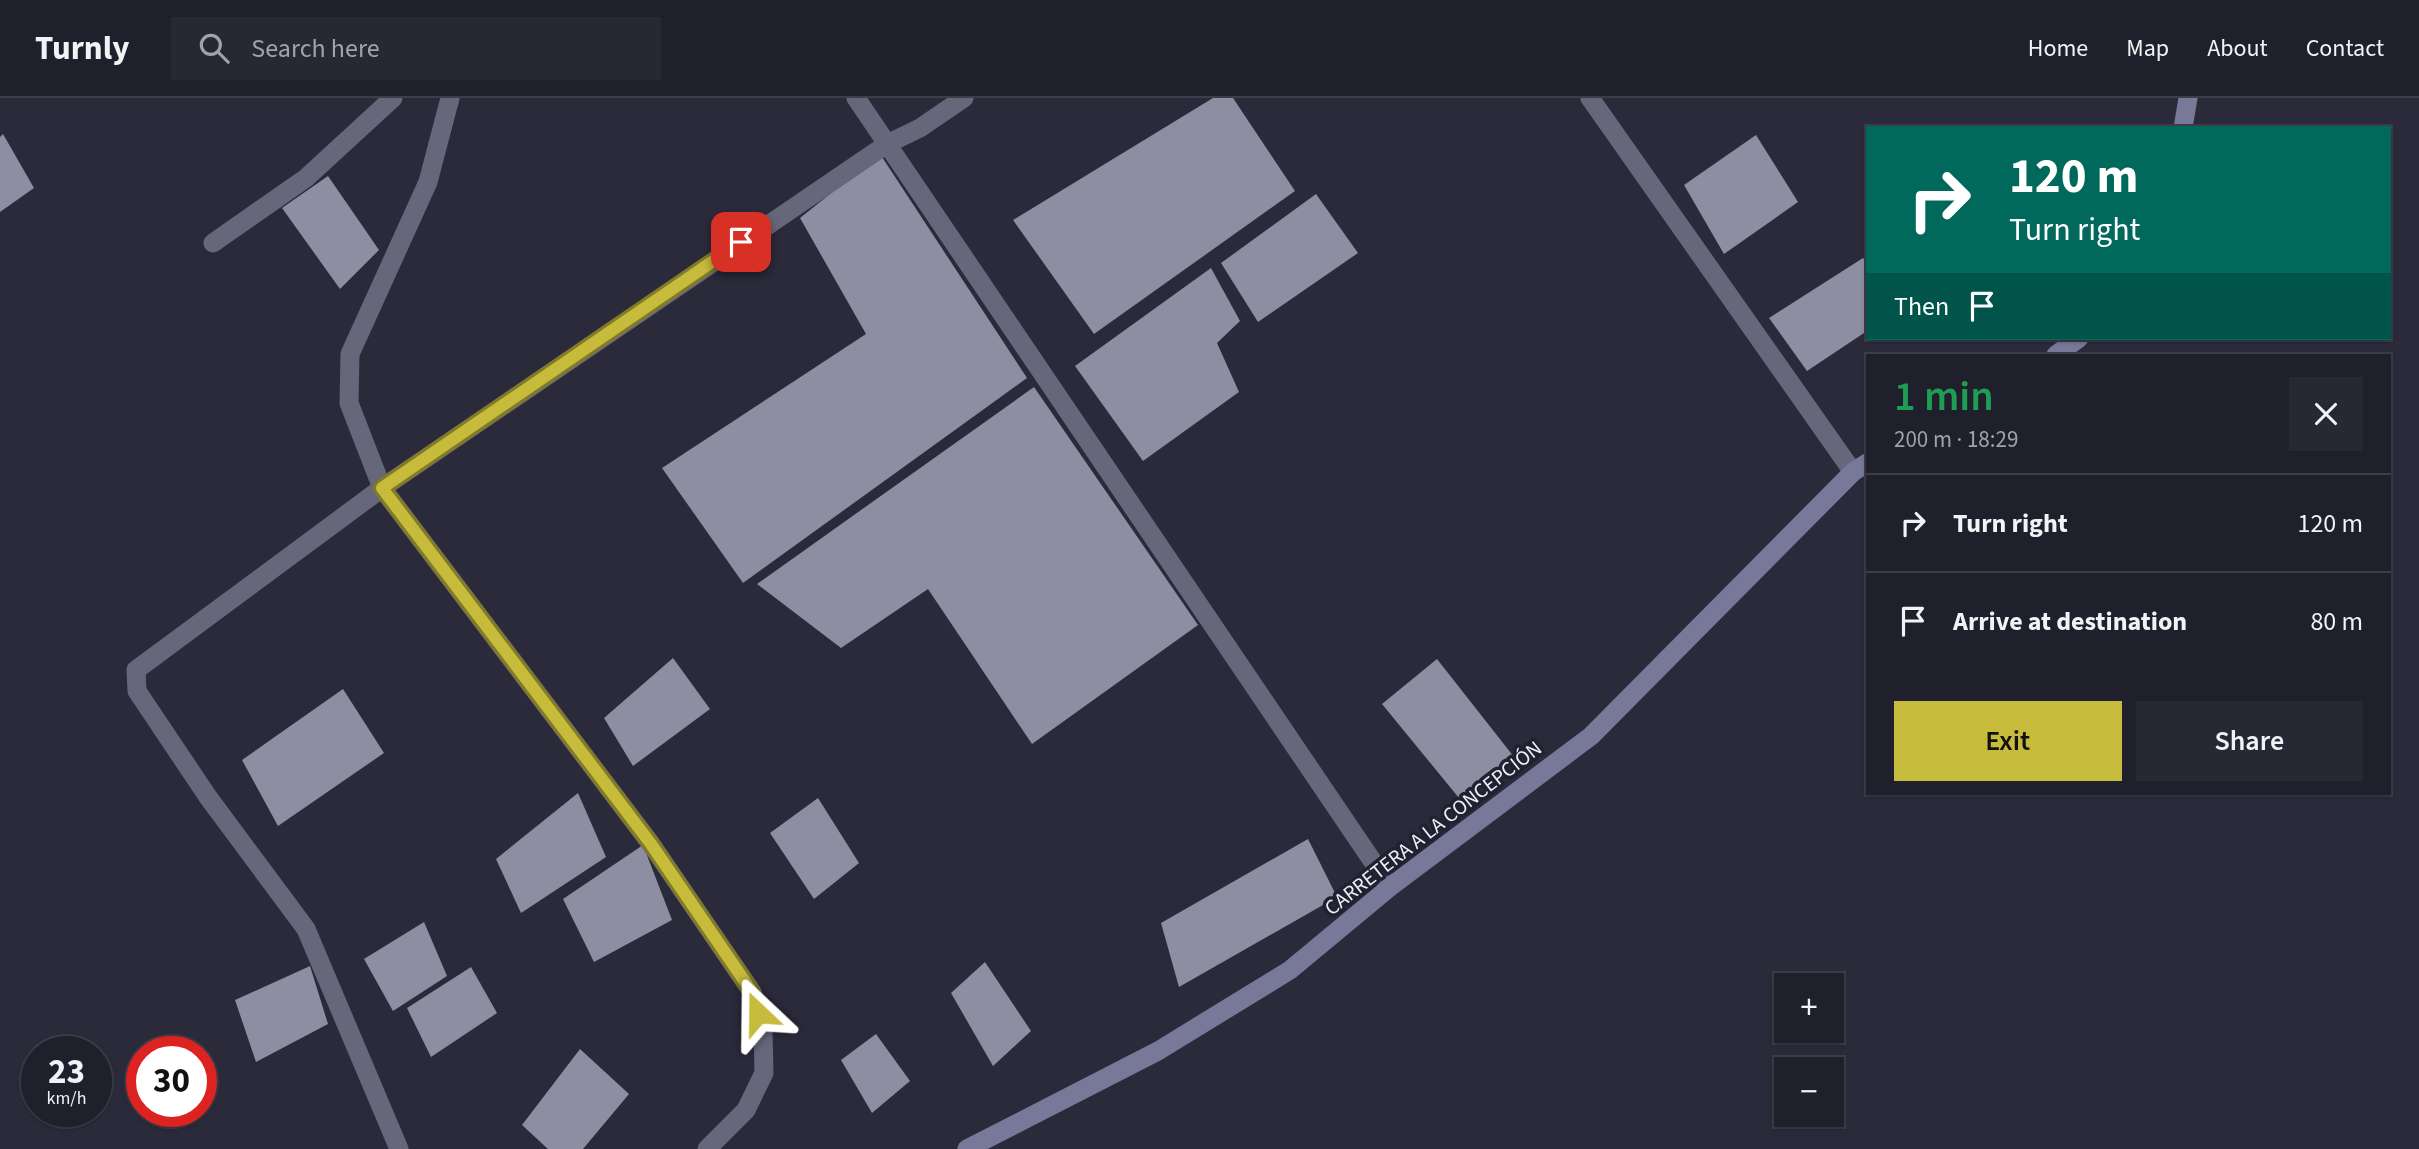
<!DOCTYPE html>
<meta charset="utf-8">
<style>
:root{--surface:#20202c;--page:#282834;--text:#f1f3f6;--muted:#a2a3a9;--line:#3d3e48;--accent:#c7bb3c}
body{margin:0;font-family:"Source Sans 3",sans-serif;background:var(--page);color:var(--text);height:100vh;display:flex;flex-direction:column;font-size:26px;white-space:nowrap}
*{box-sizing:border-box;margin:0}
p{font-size:23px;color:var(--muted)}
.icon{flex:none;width:38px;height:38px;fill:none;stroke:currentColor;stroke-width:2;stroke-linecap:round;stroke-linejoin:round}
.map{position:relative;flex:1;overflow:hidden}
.panel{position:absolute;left:1866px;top:256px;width:525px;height:441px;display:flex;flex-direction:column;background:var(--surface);border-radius:0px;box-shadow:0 2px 5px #0004,0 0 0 2px var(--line)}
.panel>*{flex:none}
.hud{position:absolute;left:1866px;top:28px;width:525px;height:214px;border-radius:0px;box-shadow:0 2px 5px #0004,0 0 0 2px var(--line);background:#00695c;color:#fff;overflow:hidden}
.buttons{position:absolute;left:1774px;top:875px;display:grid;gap:14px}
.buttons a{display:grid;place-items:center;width:70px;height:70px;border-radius:0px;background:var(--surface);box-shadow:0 2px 5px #0004,0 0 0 2px var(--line);font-size:35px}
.speed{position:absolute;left:21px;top:938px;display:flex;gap:14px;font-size:35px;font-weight:700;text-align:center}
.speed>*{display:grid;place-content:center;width:91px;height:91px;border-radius:50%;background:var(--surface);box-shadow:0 2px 5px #0004,0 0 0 2px var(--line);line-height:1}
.speed small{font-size:18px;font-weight:400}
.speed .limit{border:10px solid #d22;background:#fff;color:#111}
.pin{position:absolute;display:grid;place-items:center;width:60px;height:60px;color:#fff;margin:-30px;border-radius:14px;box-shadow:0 4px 10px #0006}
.me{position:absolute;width:77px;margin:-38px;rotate:337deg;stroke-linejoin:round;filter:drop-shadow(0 0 5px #0008)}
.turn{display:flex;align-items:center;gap:24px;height:147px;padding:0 28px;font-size:32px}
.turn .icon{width:91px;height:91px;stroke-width:2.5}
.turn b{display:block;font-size:49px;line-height:60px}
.then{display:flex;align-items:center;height:66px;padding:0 28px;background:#0003;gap:14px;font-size:26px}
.round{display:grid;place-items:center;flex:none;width:74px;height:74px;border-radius:0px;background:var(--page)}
.headline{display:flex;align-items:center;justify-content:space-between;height:119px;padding:0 28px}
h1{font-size:42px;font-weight:600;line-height:52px;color:#1e9e55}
.action{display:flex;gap:14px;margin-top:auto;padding:14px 28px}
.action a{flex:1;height:80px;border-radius:0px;background:var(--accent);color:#111;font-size:28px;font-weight:600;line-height:80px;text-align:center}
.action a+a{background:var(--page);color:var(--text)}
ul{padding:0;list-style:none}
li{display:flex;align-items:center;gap:21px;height:98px;padding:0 28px;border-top:2px solid var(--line)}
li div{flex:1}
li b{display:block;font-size:26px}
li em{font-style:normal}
header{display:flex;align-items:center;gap:42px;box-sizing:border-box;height:98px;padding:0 35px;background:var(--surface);border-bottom:2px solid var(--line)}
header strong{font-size:33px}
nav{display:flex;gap:38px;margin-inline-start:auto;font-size:24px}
.search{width:490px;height:63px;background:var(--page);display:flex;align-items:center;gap:18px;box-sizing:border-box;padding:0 24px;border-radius:0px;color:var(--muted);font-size:26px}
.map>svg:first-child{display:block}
.building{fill:#8e8ea3}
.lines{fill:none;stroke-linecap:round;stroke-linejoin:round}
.minor{stroke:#67677b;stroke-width:19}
.secondary{stroke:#787899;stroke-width:19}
.route-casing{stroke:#817a27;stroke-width:18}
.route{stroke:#c7bb3c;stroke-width:12}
.labels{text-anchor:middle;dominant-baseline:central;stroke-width:7;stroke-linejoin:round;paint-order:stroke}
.street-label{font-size:21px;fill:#eeeffa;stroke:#212131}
</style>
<header>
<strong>Turnly</strong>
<div class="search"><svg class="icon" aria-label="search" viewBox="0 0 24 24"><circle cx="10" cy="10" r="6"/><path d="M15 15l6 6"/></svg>Search here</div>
<nav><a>Home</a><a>Map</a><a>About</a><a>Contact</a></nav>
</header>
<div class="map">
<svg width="2419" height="1051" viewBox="0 0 2419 1051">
<rect width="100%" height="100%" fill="#2a2a3b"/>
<path class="building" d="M1213 0H1233L1295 93 1094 236 1013 122Z
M3 36 34 90 0 114V39Z
M1756 37 1798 104 1724 156 1684 87Z
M880 56 1027 280 743 485 662 370 866 236 800 120Z
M328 78 379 152 340 191 282 110Z
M1316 96 1358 155 1258 224 1221 165Z
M1863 160 1867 164V233L1807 273 1769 220Z
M1211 170 1240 223 1217 245 1239 294 1143 363 1075 268Z
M1034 289 1198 527 1032 646 928 491 841 550 757 486Z
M673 560 710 611 633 668 604 620Z
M1437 561 1514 659 1459 700 1382 606Z
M343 591 384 655 278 728 242 662Z
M578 695 606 759 521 815 496 761Z
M818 700 859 765 814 801 770 735Z
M1308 741 1337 799 1179 889 1161 825Z
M643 747 672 822 594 864 563 801Z
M424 824 447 878 393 913 364 861Z
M985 864 1031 933 993 968 951 895Z
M310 868 328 926 256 964 235 902Z
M471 869 497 915 431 959 407 910Z
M876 936 910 983 872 1015 841 962Z
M580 951 629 996 583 1051H548L522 1027Z"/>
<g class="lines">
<path class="minor" d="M450 0 428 84 350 256 349 305 382 390 651 746 752 894 763 935 764 975 746 1012 707 1051
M856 0 1390 789
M1590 0 1853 374
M213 145 306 80 393 0
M399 1051 306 831 208 699 137 593 136 572 382 390 887 46 920 30 964 0"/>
<path class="secondary" d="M2183 30 2188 0
M2056 257 2079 240
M967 1051 1158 953 1290 872 1390 789 1591 638 1853 374 1867 365"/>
</g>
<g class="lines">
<g class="route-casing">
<path id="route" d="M741 144 382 390 651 746 752 894 758 915"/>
</g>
<use href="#route" class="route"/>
</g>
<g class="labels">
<g class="street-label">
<text transform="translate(1433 730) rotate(-38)">CARRETERA A LA CONCEPCIÓN</text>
</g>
</g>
</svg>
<div class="buttons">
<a>+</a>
<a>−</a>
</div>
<div class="speed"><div>23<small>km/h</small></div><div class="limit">30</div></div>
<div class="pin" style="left:741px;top:144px;background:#d93025"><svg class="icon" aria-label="arrive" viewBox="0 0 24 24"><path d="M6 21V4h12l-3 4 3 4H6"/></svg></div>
<svg class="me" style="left:758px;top:915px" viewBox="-20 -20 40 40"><path d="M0-17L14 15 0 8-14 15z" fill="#c7bb3c" stroke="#fff" stroke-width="4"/></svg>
<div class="hud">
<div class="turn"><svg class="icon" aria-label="right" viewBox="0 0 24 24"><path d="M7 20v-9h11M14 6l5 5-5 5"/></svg><div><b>120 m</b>Turn right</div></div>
<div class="then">Then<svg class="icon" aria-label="arrive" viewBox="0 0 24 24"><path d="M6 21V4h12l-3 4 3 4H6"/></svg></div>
</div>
<section class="panel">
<div class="headline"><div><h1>1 min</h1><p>200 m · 18:29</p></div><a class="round"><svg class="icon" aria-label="close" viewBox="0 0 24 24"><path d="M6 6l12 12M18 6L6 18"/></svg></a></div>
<ul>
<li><svg class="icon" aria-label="right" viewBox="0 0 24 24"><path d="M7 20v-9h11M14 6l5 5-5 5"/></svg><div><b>Turn right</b></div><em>120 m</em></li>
<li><svg class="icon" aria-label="arrive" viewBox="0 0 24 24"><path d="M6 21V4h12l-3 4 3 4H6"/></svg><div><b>Arrive at destination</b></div><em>80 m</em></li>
</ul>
<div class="action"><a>Exit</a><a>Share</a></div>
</section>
</div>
